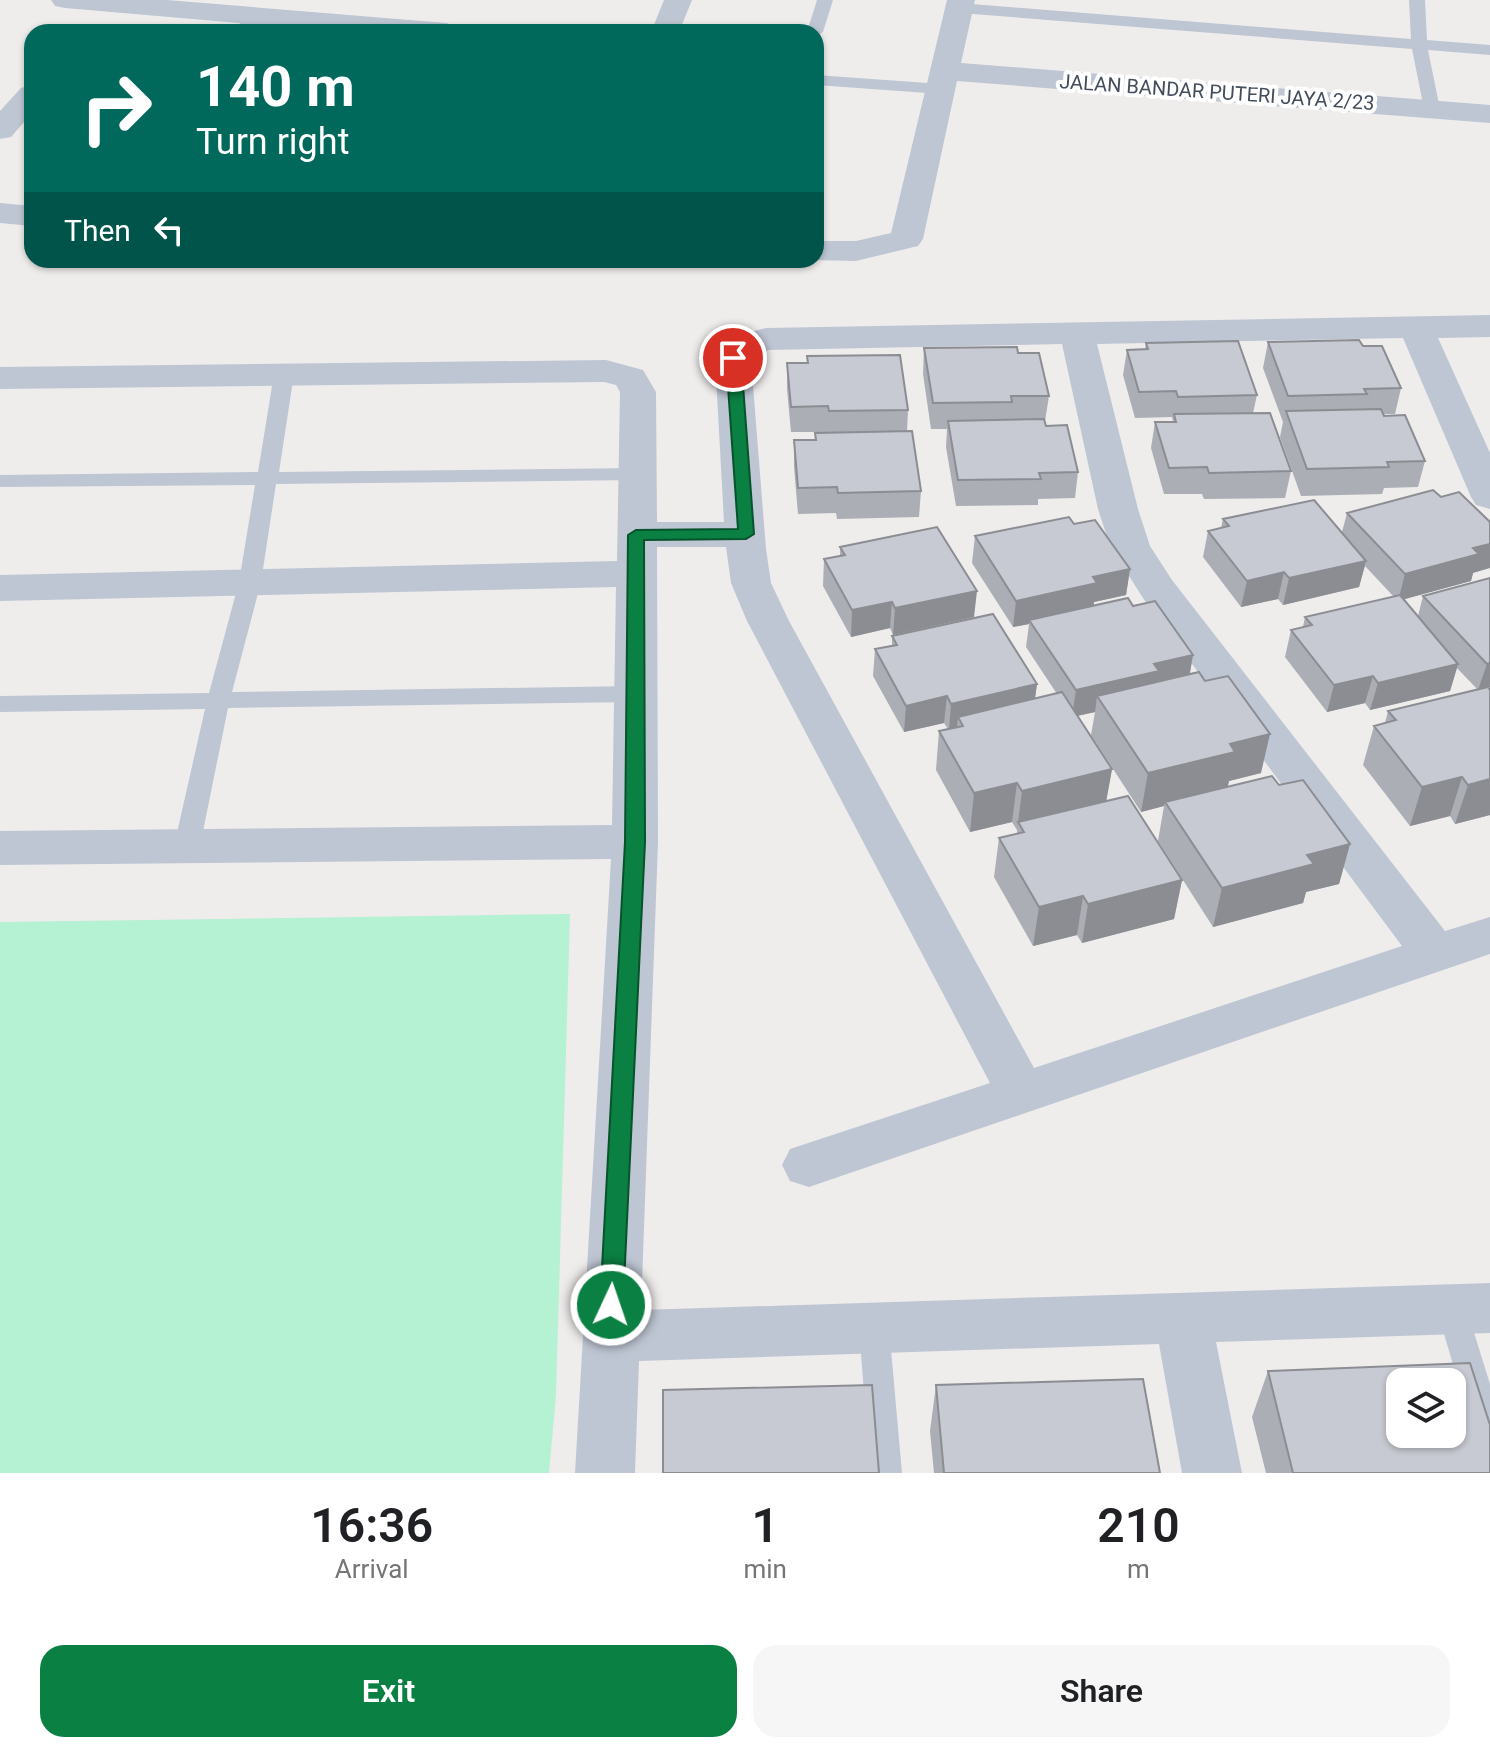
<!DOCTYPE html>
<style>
:root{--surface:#fff;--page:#f6f6f6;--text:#202124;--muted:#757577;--accent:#0b8043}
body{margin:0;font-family:Roboto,sans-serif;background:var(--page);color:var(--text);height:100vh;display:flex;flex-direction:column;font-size:30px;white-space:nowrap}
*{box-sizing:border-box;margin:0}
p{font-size:26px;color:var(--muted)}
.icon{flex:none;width:44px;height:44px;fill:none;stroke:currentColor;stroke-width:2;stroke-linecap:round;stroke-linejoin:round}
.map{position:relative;height:1473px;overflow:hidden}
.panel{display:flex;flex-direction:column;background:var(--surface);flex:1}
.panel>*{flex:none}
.guide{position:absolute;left:24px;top:24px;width:800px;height:244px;border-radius:24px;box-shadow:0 2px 6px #0004;background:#00695c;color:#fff;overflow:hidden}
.controls{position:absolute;left:1386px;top:1368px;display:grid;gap:16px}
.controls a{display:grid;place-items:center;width:80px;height:80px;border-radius:16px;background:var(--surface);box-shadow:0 2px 6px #0004;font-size:40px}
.pin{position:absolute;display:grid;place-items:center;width:68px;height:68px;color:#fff;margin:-34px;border:4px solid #fff;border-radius:50%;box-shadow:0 2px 8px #0007}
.me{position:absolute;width:88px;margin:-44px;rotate:3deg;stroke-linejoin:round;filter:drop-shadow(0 0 6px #0008)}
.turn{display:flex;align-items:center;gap:28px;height:168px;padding:0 40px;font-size:36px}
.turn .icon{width:104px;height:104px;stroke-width:2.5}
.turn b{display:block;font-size:56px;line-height:68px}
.then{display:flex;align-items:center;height:76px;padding:0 40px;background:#0003;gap:16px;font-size:30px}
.eta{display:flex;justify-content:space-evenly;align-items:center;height:136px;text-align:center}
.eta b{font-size:48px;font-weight:600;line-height:56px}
.cta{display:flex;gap:16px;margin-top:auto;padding:16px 40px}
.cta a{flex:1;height:92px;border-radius:24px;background:var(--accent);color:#fff;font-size:32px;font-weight:600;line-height:92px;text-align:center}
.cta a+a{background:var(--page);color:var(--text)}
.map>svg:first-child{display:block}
.green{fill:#b5f1d3}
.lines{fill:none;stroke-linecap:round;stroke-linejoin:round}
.service{fill:#bec6d3;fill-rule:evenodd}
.minor{fill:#bec6d3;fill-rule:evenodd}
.wall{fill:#abaeb5}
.shaded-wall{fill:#8b8d93}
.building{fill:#c7cad2;stroke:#8b8d93;stroke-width:2;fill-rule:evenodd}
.route{fill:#0b8043;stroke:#07532c;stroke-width:2}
.labels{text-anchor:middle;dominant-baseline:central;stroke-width:8;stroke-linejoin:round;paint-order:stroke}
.far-street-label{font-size:20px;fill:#434d5b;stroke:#fff}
</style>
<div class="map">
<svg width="1490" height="1473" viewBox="0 0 1490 1473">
<rect width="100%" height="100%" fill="#efecec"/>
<path class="green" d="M570 914 556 1395 549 1473H0V922Z"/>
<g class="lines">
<path class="service" d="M817 0H833L823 32 816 36V32H807Z
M1409 0H1425L1427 40 1490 45V55L1428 50 1440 109 1432 114 1424 109 1412 49 960 13 952 8 960 3 1411 39Z
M254 11 262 16 249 32H233L248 13Z
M816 75 941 84 949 89 941 94 816 85Z
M284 368 294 374 279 472 639 468 649 474 639 480 276 484 261 582 232 692 635 686 643 688 647 694 643 700 635 702 228 708 200 846 196 853 187 855 178 853 174 846 205 709 0 712V696L209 693 239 582 255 485 0 487V475L258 472 274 374Z
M1452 1296 1463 1300 1467 1310 1490 1384V1451L1479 1447 1474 1436 1437 1310 1441 1300Z
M874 1313 885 1317 889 1327 902 1473H870L859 1327 863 1317Z"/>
<path class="minor" d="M51 0H167L446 23 456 26 460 32H343L65 8 55 6Z
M664 0H692L679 32H651Z
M947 0H975L961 63 1490 105V123L957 81 923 239 918 246 856 261 812 260H816V241H856L891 233Z
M32 85V113L11 137 0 139V111L21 88Z
M0 203 32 206V226L0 223Z
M1490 315V337L1438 338 1490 453V509L1476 505 1471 497 1403 338 1097 344 1138 509 1150 546 1172 580 1445 931 1490 917V954L809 1187 790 1181 782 1165 790 1149 990 1083 747 621 731 583 726 547H657L658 842 641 1310 1490 1283V1333L1216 1342 1242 1473H1182L1159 1344 639 1361 635 1473H575L611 859 0 865V831L612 825 616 587 0 601V575L617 561 620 392 616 385 604 382 0 389V367L606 360 643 370 656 392 657 522H724L715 358C729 338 743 334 766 328ZM1062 344 1098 509 1110 546 1143 598 1402 946 1034 1068 789 621 771 583 766 549 751 360 757 354 769 350Z"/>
</g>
<path class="wall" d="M1268 342 1363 346 1401 388 1395 414H1384L1425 461 1418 487 1384 488 1382 494 1301 496 1280 437 1283 422 1263 368Z
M1146 343 1257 395 1253 413 1291 471 1285 498 1204 499 1202 494H1164L1151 448 1155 422H1173L1172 417 1135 418 1123 375 1127 350 1145 349Z
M924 348 1018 353 1049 396 1045 421 1046 426 1078 472 1075 498 1038 499V505L956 506 946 447 947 429H931L923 374Z
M787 363 908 410 907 431 921 491 919 517 837 519 836 513 798 514 794 467V440H815L827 433V432H791L787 389Z
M1347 513 1473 573 1471 581 1403 599 1418 616 1423 596 1490 578V687H1488L1490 815 1455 824 1450 816 1410 826 1363 765 1374 726 1385 723 1388 711 1478 690 1457 668 1450 691 1370 710 1365 703 1327 712 1285 657 1291 630 1303 627 1305 617 1394 597 1365 566 1359 587 1283 605 1278 599 1241 607 1203 557 1208 531 1221 528 1223 519 1342 532Z
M1074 524 1130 569 1126 595 1094 602 1093 606H1133L1193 655 1190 674 1261 773 1229 781 1227 787 1279 785 1350 844 1339 884 1306 892 1303 903 1213 927 1158 841 1164 806 1141 812 1091 735 1095 712 1077 716 1112 769 1106 801 1182 880 1174 919 1082 943 1077 935 1033 946 994 877 999 838 1017 834V830L1012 822 970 832 936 770 939 731 948 729 944 723 904 732 873 676 875 649 892 646V636L1037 684 1035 699 1057 694 1026 647 1029 624 1013 627 972 563 975 536Z
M840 547 974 617 893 635 890 628 851 637 823 586 824 559 840 556Z
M1268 1371 1490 1473H1266L1252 1417Z
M936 1385 1160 1473H934L930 1431Z"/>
<path class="shaded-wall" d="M1490 544V568L1473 573 1471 581 1398 601 1405 574 1473 548Z
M1366 561 1359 587 1283 605 1289 578Z
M1130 569 1126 595 1094 602 1093 610 1029 620V624L1013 627 1016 601 1093 577Z
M1284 572 1278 599 1241 607 1247 581Z
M977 591 974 617 893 635 895 608Z
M892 602 890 628 851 637 852 610Z
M1193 655 1188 682 1097 696 1095 712 1072 717 1076 690 1154 664Z
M1490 663V687L1478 690 1487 664Z
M1458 664 1450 691 1370 710 1378 683Z
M1373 676 1365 703 1327 712 1334 685Z
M1037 684 1033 711 958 717 957 728 949 730 951 704Z
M947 696 944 723 904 732 906 706Z
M1270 734 1261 773 1229 781 1227 791 1165 802 1164 806 1141 812 1148 773 1230 744Z
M1112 769 1105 808 1018 822 1017 830 1022 791Z
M1462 777 1450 816 1410 826 1422 787Z
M1490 779V815L1455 824 1468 785Z
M1017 783 1012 822 970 832 974 793Z
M1350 844 1339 884 1306 892 1303 903 1213 927 1222 888 1307 855Z
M1182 880 1174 919 1082 943 1088 904Z
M1083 896 1077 935 1033 946 1039 907Z"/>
<path class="building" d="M1359 340 1363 346H1382L1401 388 1364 389 1367 394 1288 396 1268 342Z
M1238 341 1257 395 1178 397 1176 391 1139 392 1127 350 1148 349 1146 343Z
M1017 347 1018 353H1039L1049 396H1011L1012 402 933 403 924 348Z
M900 355 908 410 829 411 828 406 791 407 787 363H808L807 356Z
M1381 409 1384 416 1405 415 1425 461 1387 462 1389 467 1307 469 1286 411Z
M1270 413 1291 471 1209 473 1207 467 1169 468 1155 422H1176L1174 414Z
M1044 419 1046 426 1067 425 1078 472 1039 473 1041 479 958 480 948 421Z
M912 431 921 491 838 493 837 487 798 488 794 440H816L815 433Z
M1433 490 1441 497 1459 492 1490 522V544L1473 548 1479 554 1405 574 1347 513Z
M1314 500 1366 561 1289 578 1284 572 1247 581 1208 531 1229 526 1223 519Z
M1069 517 1074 524 1095 520 1130 569 1093 577 1097 583 1016 601 975 536Z
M937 527 977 591 895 608 892 602 852 610 824 559 845 555 840 547Z
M1490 578V663L1487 664 1423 596Z
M1400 595 1458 664 1378 683 1373 676 1334 685 1291 630 1312 625 1305 617Z
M1128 598 1133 606 1155 601 1193 655 1154 664 1159 671 1076 690 1029 620Z
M993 614 1037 684 951 704 947 696 906 706 875 649 897 645 892 636Z
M1199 672 1205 681 1228 676 1270 734 1230 744 1235 752 1148 773 1097 696Z
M1488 687 1490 690V779L1468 785 1462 777 1422 787 1374 726 1396 720 1388 711Z
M1062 692 1112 769 1022 791 1017 783 974 793 939 731 963 726 958 717Z
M1272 776 1279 785 1303 780 1350 844 1307 855 1314 864 1222 888 1165 802Z
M1128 796 1182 880 1088 904 1083 896 1039 907 999 838 1024 832 1018 822Z
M1470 1363 1490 1425V1473H1293L1268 1371ZM1400 1382H1452V1434H1400Z
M1143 1379 1160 1473H944L936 1385Z
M872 1385 879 1473H663V1390Z"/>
<path class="route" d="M733 354 741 358 754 534 746 539 644 540 645 842 623 1305 620 1312 611 1315 603 1312 600 1305 625 842 628 535 636 530 738 529 726 358Z"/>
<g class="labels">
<g class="far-street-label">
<text transform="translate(1217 92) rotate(4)">JALAN BANDAR PUTERI JAYA 2/23</text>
</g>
</g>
</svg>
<div class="controls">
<a><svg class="icon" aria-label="layers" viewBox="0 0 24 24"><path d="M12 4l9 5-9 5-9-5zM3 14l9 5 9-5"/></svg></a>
</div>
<div class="pin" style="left:733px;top:358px;background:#d93025"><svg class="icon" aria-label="arrive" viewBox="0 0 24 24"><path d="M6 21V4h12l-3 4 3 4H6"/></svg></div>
<svg class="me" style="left:611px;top:1305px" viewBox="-20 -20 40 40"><circle r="17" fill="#0b8043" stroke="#fff" stroke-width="3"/><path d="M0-11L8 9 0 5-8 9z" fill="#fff"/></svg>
<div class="guide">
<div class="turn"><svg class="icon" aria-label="right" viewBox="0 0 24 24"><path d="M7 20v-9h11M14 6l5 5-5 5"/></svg><div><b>140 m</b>Turn right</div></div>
<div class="then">Then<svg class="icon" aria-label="left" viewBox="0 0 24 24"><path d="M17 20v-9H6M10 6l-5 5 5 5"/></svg></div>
</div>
</div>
<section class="panel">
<div class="eta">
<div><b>16:36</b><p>Arrival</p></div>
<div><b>1</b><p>min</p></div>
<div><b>210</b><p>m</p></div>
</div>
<div class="cta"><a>Exit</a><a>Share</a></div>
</section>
